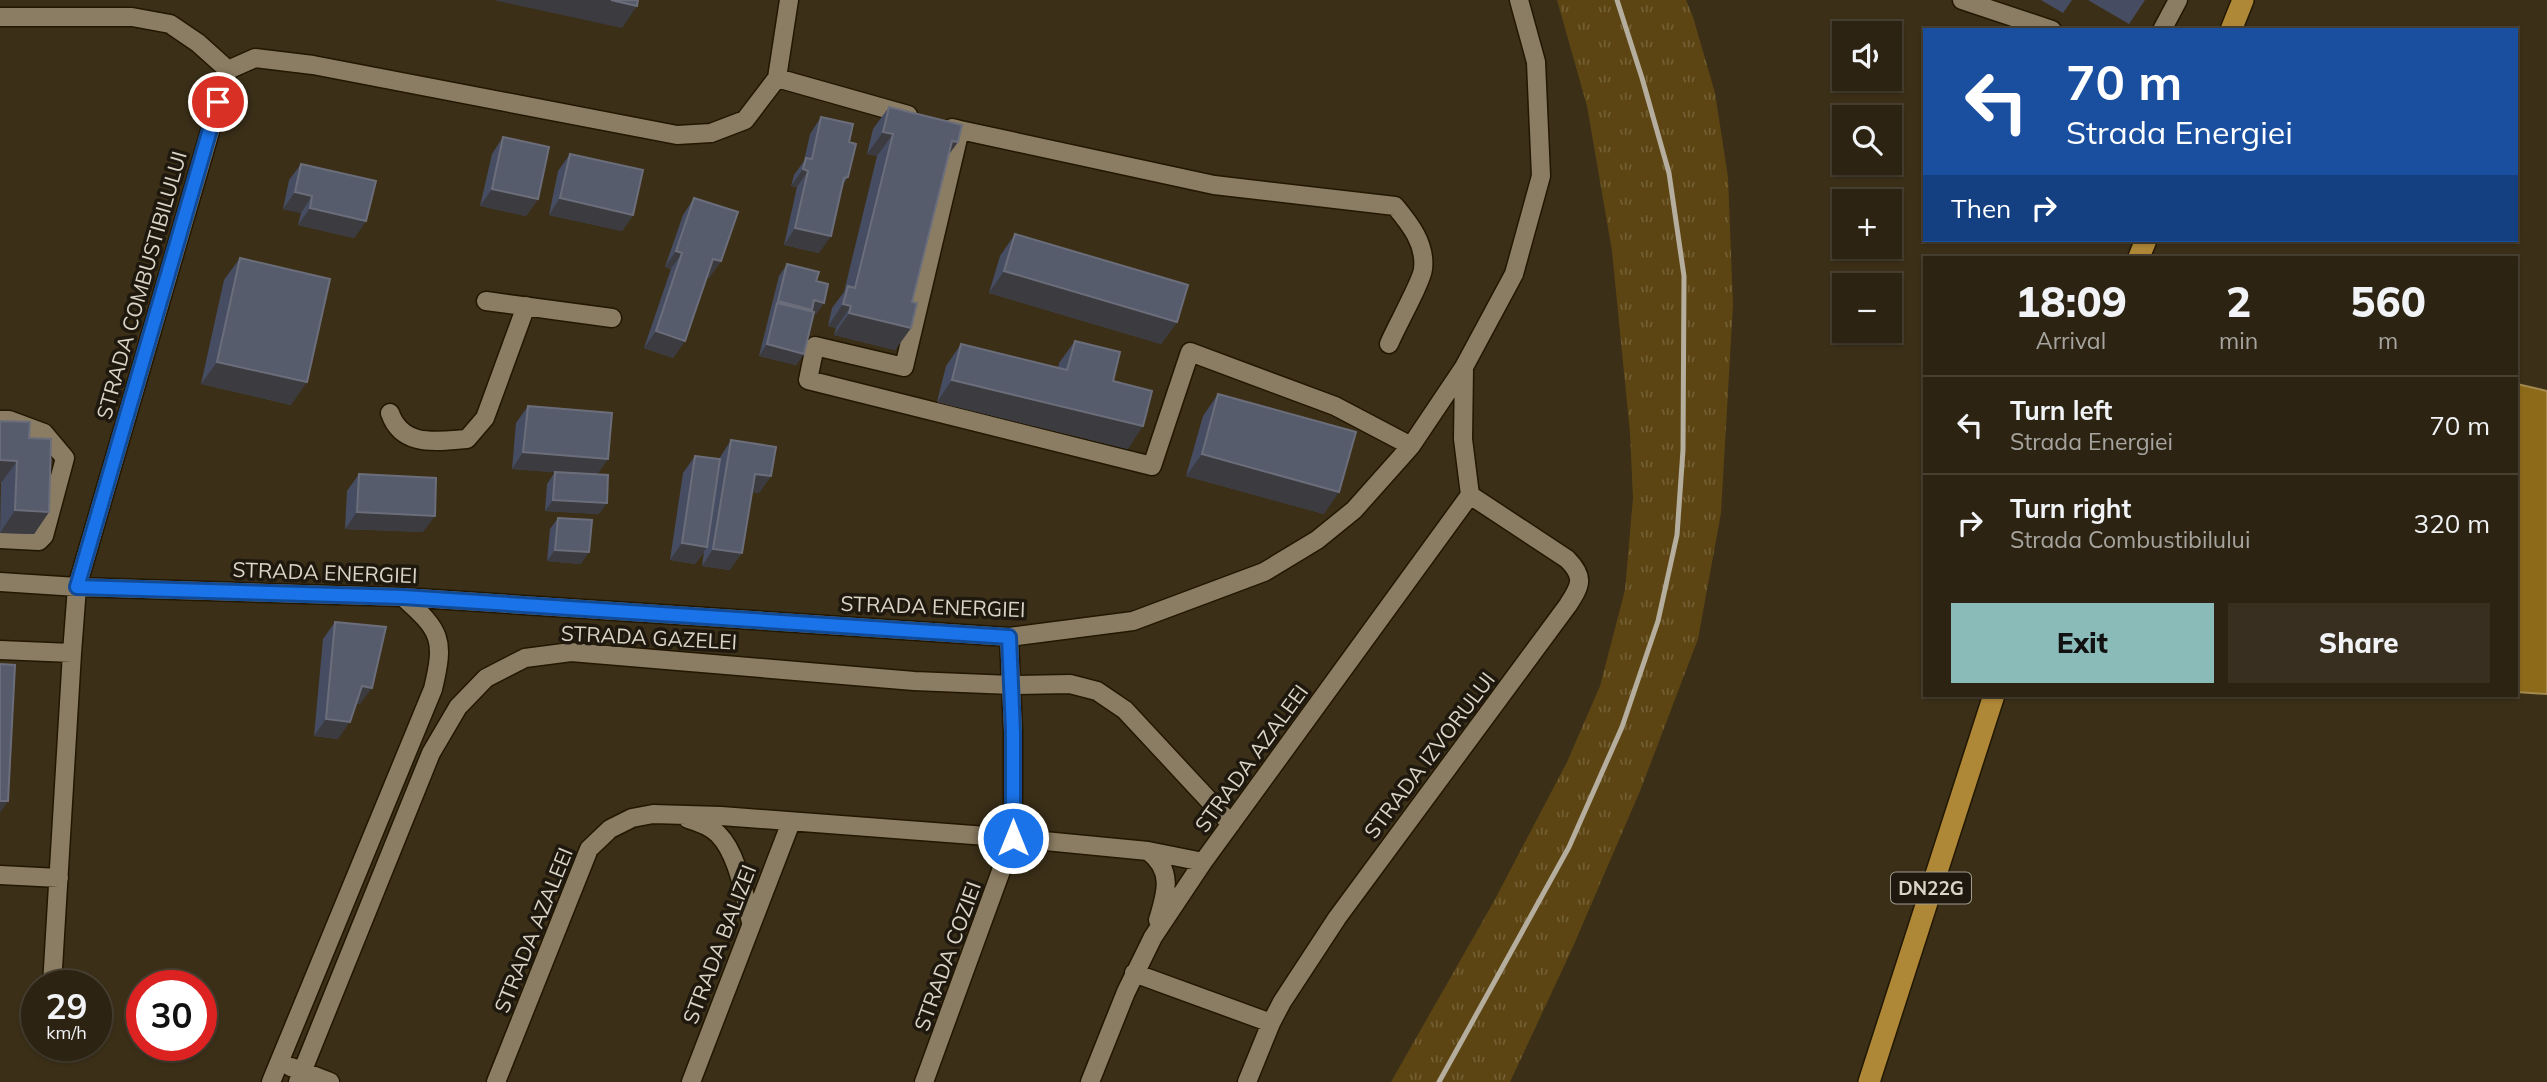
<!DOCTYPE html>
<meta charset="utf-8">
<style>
:root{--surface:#2c2312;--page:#382f20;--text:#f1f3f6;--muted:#a6a49f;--line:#484032;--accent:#8bbbb9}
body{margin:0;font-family:Mulish,sans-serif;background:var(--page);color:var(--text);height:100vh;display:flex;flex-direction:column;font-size:26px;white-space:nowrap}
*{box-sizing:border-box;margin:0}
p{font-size:23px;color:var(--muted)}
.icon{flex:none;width:38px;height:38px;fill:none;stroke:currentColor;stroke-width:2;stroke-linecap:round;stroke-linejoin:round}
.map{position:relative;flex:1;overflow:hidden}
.panel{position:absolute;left:1923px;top:256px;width:595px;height:441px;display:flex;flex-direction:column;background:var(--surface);border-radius:0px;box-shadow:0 2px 5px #0004,0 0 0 2px var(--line)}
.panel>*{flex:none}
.banner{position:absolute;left:1923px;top:28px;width:595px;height:214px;border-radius:0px;box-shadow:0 2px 5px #0004,0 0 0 2px var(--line);background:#1a4fa0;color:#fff;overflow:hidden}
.tools{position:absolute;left:1832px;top:21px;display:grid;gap:14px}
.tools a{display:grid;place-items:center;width:70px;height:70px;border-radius:0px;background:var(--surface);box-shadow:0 2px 5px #0004,0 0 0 2px var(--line);font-size:35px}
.speed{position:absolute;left:21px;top:970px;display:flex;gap:14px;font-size:35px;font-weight:700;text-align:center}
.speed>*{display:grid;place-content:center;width:91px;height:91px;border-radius:50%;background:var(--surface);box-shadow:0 2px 5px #0004,0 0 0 2px var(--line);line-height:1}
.speed small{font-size:18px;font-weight:400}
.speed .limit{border:10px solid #d22;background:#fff;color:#111}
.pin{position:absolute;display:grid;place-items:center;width:60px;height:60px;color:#fff;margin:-30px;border:4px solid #fff;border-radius:50%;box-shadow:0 2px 7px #0007}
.me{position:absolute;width:77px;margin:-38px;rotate:0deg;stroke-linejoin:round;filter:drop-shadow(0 0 5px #0008)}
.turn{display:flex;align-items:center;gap:24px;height:147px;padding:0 28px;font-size:32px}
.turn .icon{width:91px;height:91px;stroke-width:2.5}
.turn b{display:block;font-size:49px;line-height:60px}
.then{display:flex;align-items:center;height:66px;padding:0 28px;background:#0003;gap:14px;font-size:26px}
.eta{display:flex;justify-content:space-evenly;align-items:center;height:119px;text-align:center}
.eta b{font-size:42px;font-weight:800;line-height:49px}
.button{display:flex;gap:14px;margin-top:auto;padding:14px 28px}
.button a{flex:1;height:80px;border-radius:0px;background:var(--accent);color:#111;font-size:28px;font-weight:800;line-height:80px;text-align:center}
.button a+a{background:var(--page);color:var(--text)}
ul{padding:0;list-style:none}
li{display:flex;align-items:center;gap:21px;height:98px;padding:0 28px;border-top:2px solid var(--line)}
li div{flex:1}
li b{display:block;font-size:26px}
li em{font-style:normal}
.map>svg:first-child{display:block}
.grass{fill:url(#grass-tufts)}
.water{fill:#8d6a1a;stroke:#a48a4e;stroke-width:2}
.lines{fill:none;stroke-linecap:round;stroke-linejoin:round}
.minor-casing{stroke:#221701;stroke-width:21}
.highway-casing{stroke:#221701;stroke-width:24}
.minor{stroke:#8b7d63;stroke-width:18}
.highway{stroke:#ae8737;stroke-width:21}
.rail{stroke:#b5ad9d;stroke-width:5}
.wall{fill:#464d62}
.shaded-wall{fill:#3b3b40}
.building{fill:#565c6c;stroke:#6b6e7a;stroke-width:2}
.route-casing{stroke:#114b97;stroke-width:18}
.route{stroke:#1a73e8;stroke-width:12}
.labels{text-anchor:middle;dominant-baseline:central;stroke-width:7;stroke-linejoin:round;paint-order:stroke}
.shield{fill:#1e180e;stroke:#a29c8f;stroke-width:2}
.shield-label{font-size:19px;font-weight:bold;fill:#dbd4c6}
.street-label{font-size:21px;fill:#dbd4c6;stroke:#1e180e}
</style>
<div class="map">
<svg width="2547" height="1082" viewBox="0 0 2547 1082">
<defs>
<pattern id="grass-tufts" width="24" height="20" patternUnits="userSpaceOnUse" patternTransform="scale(1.75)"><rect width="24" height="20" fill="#5c4513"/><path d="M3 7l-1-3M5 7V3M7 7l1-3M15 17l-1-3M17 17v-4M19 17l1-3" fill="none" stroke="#735f34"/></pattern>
</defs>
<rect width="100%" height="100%" fill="#3b2f18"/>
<path class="grass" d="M1557 0H1686L1693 17 1715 93 1728 177 1733 305 1721 513 1698 639 1640 791 1572 949 1510 1082H1391L1493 903 1567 762 1600 686 1625 590 1633 498 1630 433 1612 251 1587 106Z"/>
<path class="water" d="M2517 384 2547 391V694L2517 692Z"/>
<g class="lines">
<g class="minor-casing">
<path id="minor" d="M1962 0 2052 30
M0 17H132L170 24 198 43 228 70
M2162 30 2178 0
M228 70 255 58 313 65 677 135 711 133 745 120 777 78 908 115
M777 78 789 0
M952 128 960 130 904 367 815 346 808 380 1152 466 1190 352 1335 406 1411 446
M960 130 1214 185 1395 206C1410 224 1426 244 1423 269 1422 281 1395 329 1389 344
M486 301 612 318
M390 413C402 448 437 441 467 439L485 418 526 306
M0 420H9L44 433 65 458 44 536 39 541 0 539
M0 582 77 587 403 597 1009 637 1133 621 1264 572 1317 540 1354 510 1411 446 1464 367 1514 274 1541 176 1536 62 1519 0
M0 650 72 653 77 587 228 70
M688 819C698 822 710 826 718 834 738 854 744 895 751 922
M1148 851C1174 870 1166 894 1158 920
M0 875 59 878
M1134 973 1271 1023
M52 985 72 653
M291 1067 330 1082
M271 1082 433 689C445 639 441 631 403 597
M298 1082 431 753 458 707 486 678 525 658 571 652 914 681 1011 685 1070 684 1097 691 1125 710 1231 824
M496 1082 589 849 610 829 632 818 653 814 721 816 1013 838 1148 851 1203 862
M691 1082 791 822
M924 1082 1013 838V732L1009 637
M1090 1082 1126 992 1153 937 1203 862 1470 495 1463 439 1464 367
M1247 1082 1271 1023 1282 1002 1337 918 1568 605C1581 585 1585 577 1567 559L1470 495"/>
</g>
<g class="highway-casing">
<path id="highway" d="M2231 30 2243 0
M2139 257 2146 240
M1869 1082 1994 695"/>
</g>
<use href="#minor" class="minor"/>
<use href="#highway" class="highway"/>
<path class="rail" d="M1439 1082 1569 847 1622 727 1658 621 1677 535 1683 450 1684 276 1669 173 1642 78 1617 0"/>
</g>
<path class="wall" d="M2041 0H2072L2063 13Z
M2088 0H2145L2129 24Z
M889 107 958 142 948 155 912 302 911 328 895 350 834 335 836 328 828 326 832 308 844 292 877 156 867 154 873 129Z
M821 117 849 142 848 177 842 186 819 253 784 245 797 187 791 186 794 175 804 161 810 134Z
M503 137 538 199 526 216 480 206 492 154Z
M570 154 633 215 622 231 549 215 558 171Z
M301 164 366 221 354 238 298 225 301 213 283 209 289 180Z
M694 198 721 261 709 278 707 277 685 341 673 358 644 348 671 269 665 267 683 215Z
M1015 234 1177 322 1161 344 989 293 1000 256Z
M240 258 291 405 201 384 224 280Z
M787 264 816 281 824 303 816 314H814L804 354 796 365 759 356 779 276Z
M1075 341 1113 381 1128 449 937 402 946 366 961 344 1058 368 1059 363Z
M1218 394 1324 514 1186 476 1203 416Z
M528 406 608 459 597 474 599 514 545 511 547 484 555 472 512 469 516 423Z
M0 421 29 438 49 512 34 534 0 533 1 483H0Z
M731 440 771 476 759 493 752 492 730 570 702 566 704 552 695 564 670 560 683 473 695 456 719 459Z
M359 474 423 532 345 529 347 491Z
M558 518 581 564 547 561 550 529Z
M335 622 360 704H356L338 739 314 736 323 639Z"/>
<path class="shaded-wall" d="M493 0H611L637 6 622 28Z
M883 132 893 134 877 156 867 154Z
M952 141 958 142 942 164Z
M803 169 808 171 797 187 791 186Z
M492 189 538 199 526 216 480 206Z
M295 192 312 196 301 213 283 209Z
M560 198 633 215 622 231 549 215Z
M310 208 366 221 354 238 298 225Z
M795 228 831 236 819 253 784 245Z
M676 251 682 253 671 269 665 267Z
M713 259 721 261 709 278 701 275Z
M1004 271 1177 322 1161 344 989 293Z
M814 300 824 303 816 314 777 303 778 301Z
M843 304 851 306 836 328 828 326Z
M849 313 911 328 895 350 834 335Z
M656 331 685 341 673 358 644 348Z
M767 344 804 354 796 365 759 356Z
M217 362 307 382 291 405 201 384Z
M952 380 1143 426 1128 449 937 402Z
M523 452 608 459 596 476 512 469Z
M1202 454 1339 492 1324 514 1186 476Z
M0 460 17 461 1 483H0Z
M755 474 771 476 759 493 743 490Z
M553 500 607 503 599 514 545 511Z
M15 510 49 512 34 534 0 533Z
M357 512 435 516 423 532 345 529Z
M682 543 707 547 695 564 670 560Z
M713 549 742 553 730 570 702 566Z
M555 550 589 552 581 564 547 561Z
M362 686 372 688 360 704 350 703Z
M326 719 350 722 338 739 314 736Z
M0 801H8L0 813Z"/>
<path class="building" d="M611 0H638L637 6Z
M889 107 962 125 958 142 952 141 912 302 917 303 911 328 849 313 851 306 843 304 848 286 855 288 893 134 883 132Z
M821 117 853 124 849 142 856 144 848 177 844 178 831 236 795 228 808 171 803 169 806 158 812 159Z
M503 137 549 147 538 199 492 189Z
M570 154 643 170 633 215 560 198Z
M301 164 376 181 366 221 310 208 312 196 295 192Z
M694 198 738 212 721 261 713 259 685 341 656 331 682 253 676 251Z
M1015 234 1188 285 1177 322 1004 271Z
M240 258 330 279 307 382 217 362Z
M787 264 819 272 816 281 828 284 824 303 814 300 812 310 778 301Z
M777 303 814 312 804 354 767 344Z
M1075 341 1120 352 1113 381 1152 391 1143 426 952 380 961 344 1067 370Z
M1218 394 1356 432 1339 492 1202 454Z
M528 406 612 413 608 459 523 452Z
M0 421 30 422 29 438 51 439 49 512 15 510 17 461 0 460Z
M731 440 776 447 771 476 755 474 742 553 713 549Z
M695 456 720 459 707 547 682 543Z
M555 472 608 475 607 503 553 500Z
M359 474 436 478 435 516 357 512Z
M558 518 592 520 589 552 555 550Z
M335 622 386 627 372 688 362 686 350 722 326 719Z
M0 664 15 665 8 801H0Z"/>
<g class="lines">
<g class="route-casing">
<path id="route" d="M218 102 77 587 403 597 1009 637 1013 732V838"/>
</g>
<use href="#route" class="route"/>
</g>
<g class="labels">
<rect class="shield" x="1891" y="872.5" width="80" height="31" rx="5"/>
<g class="shield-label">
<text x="1931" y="888">DN22G</text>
</g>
<g class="street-label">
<text transform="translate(141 285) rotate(-74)">STRADA COMBUSTIBILULUI</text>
<text transform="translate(325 572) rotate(2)">STRADA ENERGIEI</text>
<text transform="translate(933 606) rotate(2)">STRADA ENERGIEI</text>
<text transform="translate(649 637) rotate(3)">STRADA GAZELEI</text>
<text transform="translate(1429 755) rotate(-53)">STRADA IZVORULUI</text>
<text transform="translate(1251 758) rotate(-54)">STRADA AZALEEI</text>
<text transform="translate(533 930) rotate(-68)">STRADA AZALEEI</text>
<text transform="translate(719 944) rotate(-69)">STRADA BALIZEI</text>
<text transform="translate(947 956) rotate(-70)">STRADA COZIEI</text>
</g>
</g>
</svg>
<div class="tools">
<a><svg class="icon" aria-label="sound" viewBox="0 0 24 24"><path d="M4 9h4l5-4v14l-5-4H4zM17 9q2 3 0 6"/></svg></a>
<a><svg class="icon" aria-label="search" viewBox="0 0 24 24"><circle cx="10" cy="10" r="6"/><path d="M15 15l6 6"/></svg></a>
<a>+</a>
<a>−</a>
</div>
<div class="speed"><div>29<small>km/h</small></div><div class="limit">30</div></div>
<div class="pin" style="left:218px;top:102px;background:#d93025"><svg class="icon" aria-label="arrive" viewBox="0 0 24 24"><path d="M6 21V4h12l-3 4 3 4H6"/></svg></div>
<svg class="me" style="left:1013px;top:838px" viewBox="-20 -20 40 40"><circle r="17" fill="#1a73e8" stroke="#fff" stroke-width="3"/><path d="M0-11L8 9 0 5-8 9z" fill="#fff"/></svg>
<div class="banner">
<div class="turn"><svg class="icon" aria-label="left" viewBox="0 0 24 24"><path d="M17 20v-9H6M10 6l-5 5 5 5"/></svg><div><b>70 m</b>Strada Energiei</div></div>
<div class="then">Then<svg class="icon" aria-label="right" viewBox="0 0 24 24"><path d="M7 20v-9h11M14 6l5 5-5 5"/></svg></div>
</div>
<section class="panel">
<div class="eta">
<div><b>18:09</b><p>Arrival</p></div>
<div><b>2</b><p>min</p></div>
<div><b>560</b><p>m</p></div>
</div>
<ul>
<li><svg class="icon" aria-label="left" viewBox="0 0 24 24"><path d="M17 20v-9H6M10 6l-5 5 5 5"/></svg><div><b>Turn left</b><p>Strada Energiei</p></div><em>70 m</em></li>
<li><svg class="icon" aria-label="right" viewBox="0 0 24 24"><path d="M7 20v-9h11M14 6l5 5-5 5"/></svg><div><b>Turn right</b><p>Strada Combustibilului</p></div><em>320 m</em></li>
</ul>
<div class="button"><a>Exit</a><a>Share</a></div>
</section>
</div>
